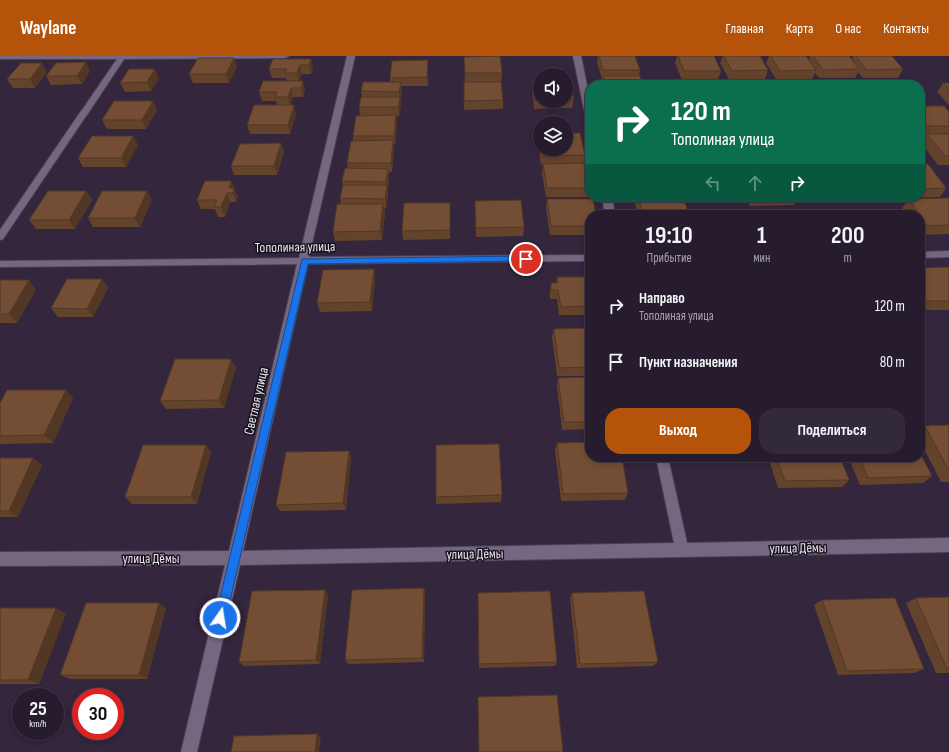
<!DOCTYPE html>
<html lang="ru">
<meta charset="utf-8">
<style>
:root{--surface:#261c2e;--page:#32293a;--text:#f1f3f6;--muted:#a4a1aa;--line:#423a4a;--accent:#b45309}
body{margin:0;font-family:"Sofia Sans Condensed",sans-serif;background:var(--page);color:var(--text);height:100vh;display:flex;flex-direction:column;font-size:15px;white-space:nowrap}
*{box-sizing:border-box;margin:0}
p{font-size:13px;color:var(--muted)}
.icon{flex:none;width:22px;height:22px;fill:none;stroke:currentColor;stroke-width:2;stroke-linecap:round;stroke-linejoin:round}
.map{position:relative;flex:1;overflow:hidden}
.details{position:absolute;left:585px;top:154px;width:340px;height:252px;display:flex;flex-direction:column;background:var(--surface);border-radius:16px;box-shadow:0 2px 6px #0003,0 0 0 1px var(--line)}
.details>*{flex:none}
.guide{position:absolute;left:585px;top:24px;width:340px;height:122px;border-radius:16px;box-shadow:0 2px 6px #0003,0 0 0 1px var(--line);background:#0b6e4f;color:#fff;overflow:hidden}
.tools{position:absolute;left:533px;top:12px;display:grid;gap:8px}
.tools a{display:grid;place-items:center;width:40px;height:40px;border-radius:50%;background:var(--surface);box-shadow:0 2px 6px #0003,0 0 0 1px var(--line);font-size:20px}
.speed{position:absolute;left:12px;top:632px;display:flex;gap:8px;font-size:20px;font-weight:700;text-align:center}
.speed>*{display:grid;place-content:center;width:52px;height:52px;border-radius:50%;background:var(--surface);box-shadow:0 2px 6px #0003,0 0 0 1px var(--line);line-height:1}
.speed small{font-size:10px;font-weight:400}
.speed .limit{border:6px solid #d22;background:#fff;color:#111}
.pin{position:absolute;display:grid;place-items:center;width:34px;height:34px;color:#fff;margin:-17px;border:2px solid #fff;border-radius:50%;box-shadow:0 1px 4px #0007}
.me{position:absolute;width:44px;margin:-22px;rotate:13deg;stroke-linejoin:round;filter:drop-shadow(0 0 3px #0008)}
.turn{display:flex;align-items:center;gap:14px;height:84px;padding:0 20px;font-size:18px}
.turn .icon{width:52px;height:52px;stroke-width:2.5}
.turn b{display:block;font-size:28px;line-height:34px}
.lanes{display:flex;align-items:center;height:38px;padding:0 20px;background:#0003;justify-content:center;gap:20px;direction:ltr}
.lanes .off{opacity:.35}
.eta{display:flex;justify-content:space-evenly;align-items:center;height:68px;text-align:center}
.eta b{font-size:24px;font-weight:700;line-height:28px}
.action{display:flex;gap:8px;margin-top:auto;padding:8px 20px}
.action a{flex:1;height:46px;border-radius:16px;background:var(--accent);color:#fff;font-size:16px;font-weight:700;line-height:46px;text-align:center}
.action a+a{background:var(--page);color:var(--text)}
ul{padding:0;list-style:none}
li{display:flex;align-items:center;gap:12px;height:56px;padding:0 20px}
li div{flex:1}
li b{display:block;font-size:15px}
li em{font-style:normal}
header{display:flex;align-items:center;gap:24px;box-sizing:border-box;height:56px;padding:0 20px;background:var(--accent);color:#fff}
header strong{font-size:19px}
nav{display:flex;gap:22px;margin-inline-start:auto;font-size:14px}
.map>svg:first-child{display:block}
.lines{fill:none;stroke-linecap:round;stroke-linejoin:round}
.service-casing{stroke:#4b4154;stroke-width:2}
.minor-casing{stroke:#4b4154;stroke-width:2}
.service{fill:#756781;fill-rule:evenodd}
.minor{fill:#756781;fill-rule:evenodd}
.wall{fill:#64432d}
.shaded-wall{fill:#513724}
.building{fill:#744e34;stroke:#513724}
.route{fill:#1a73e8;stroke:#114b97}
.labels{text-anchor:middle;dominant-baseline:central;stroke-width:3;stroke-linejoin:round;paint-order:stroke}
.street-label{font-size:14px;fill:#e8e1ef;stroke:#17121c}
</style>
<header>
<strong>Waylane</strong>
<nav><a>Главная</a><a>Карта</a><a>О нас</a><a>Контакты</a></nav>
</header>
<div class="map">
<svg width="949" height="696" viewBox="0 0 949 696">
<rect width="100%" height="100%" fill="#33263d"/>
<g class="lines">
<g class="service-casing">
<path id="service" d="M81 55H87L88 57 3 183 0 184V174Z"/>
</g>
<g class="minor-casing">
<path id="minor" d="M0 0H289L285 2 124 3 87 59H84L80 57 117 3H0Z
M347 0H355L309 201 590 199V205L308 208 243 495 674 487 656 401H668L687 487 949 482V496L240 509 197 696H181L225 509 0 510V496L229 495 297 208 0 211V205L299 202Z
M573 0H581L590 44V65L586 63Z
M602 141H612L615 159H605Z
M949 195V201L920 202V196Z"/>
</g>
<use href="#service" class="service"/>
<use href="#minor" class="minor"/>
</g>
<path class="wall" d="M598 0H635L640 14 639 20 643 29H602L603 23H602L597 6Z
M677 0H714L721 15 718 23 682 24 675 7Z
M723 0H760L768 14 765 23H729L720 7Z
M769 0H806L809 4 810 0H849L852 3 853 0H892L903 13 898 22H863L858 16 855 22H819L815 17 812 23H776L766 7Z
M464 1 502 17 501 26H465Z
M311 3 313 12 311 18H302L299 25 305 34 303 41H293L290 49 296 58 290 78H250L247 69 277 49 276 45H262L259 36 287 25 286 22H272L269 13Z
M237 11 229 27H193L189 18Z
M428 13V30H401L402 35 400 45 401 50 399 60H396L397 68 395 89H393L394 93 392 116H389V122L388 132V138L386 152H384L385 157 382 184 335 185 333 176 341 148 340 142 343 129 342 125 348 112 347 107 353 85V80L360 60 359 51 362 41 361 35 390 26V22Z
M90 15 82 28 51 29 46 20Z
M47 16 35 32H13L7 23Z
M159 22 151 35 125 36 120 27Z
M566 25 574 43 572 52 534 53 532 35V26H540V45H566Z
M464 26 503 44V53L464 54Z
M943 27H949V49L937 36Z
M153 45 157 54 146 73H107L102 64Z
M920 50 949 56V109H938L921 87 926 79H920Z
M539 78H540V93H566L585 99 583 108 590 125V141H546L542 117 543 109H541L538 87Z
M133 80 138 89 126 111H83L78 102Z
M281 87 284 96 277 119H234L231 110Z
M920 108 946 132 940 141 896 142 895 141H920Z
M231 125 238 141 236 146H230L225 161H218L215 153H201L197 144Z
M86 135 92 144 75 173H36L29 164Z
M147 135 152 144 140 171H93L88 162Z
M637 141H683L689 159H638L635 148Z
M746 141H799L794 149 750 150Z
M949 142V178L921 179 920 178V159H907L902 152 909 143Z
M547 143 590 159V179H550L546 152Z
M475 145 524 171 523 180 476 181Z
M450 147V183L403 184 402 175Z
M949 211V254H920V212Z
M374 213 375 222 372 255 320 256 317 247Z
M557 221H590V259H559L557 243H550V236L551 227H556Z
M102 223 108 232 93 261H58L51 252Z
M0 224 36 233 17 267H0Z
M590 272V320H557L552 281 554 273Z
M236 311 224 352 166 353 160 345Z
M590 321V373L562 374 557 330 558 322Z
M66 334 73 342 53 387 0 388V347Z
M949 369V426H941L920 385V374L925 370Z
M557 387 628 437 625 444 561 445 555 394Z
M206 389 211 396 197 448H132L125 441Z
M349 395 351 402 346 454 280 455 276 449Z
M768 401H840L849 424 842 431 778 432Z
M848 401H920L932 420 923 427 860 429Z
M0 402 42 409 18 461H0Z
M502 439 501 446 436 448V441Z
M424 532 425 537 424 606 348 608 345 604Z
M325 534 328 539 320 608 244 610 239 606Z
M478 537 557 606 555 610 479 612Z
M572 537 658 606 653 610 577 612 570 542Z
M949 541V617H936L906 547 916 542Z
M822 544 924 613 914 617 838 619 814 549Z
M0 552 66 557 39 628H0Z
M166 552 147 623H70L60 619Z"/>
<path class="shaded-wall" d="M234 2 237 11 229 27 226 18Z
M311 3 313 12 311 18 309 9Z
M428 4V30L427 21Z
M86 6 90 15 82 28 77 20Z
M42 7 47 16 35 32 30 23Z
M300 9 302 18 299 26 297 17Z
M155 13 159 22 151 35 147 26Z
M303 25 305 34 303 41 301 32Z
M401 26 402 35 400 45 399 36Z
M291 32 293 41 290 50 288 41Z
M400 41 401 50 399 60 398 51Z
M153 45 157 54 146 73 142 64Z
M294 49 296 58 290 78 288 69Z
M396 59 397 68 395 89 394 80Z
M133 80 138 89 126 111 121 102Z
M393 84 394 93 392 116 391 107Z
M281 87 284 96 277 119 274 110Z
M388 113 389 122 388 132V138L386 152 385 143 387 132 386 126Z
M231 125 238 141 236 146 233 137 229 132Z
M86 135 92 144 75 173 69 164Z
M147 135 152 144 140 171 135 162Z
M227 137 230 146 225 161 221 151Z
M383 148 385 157 382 184 380 175Z
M374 213 375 222 372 255 370 246Z
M102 223 108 232 93 261 87 253Z
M29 224 36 233 17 267 9 258Z
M231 303 236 311 224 352 219 344Z
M66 334 73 342 53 387 44 379Z
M206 389 211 396 197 448 191 441Z
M349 395 351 402 346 454 343 447Z
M33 402 42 409 18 461 9 455Z
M424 532 425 537 424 606 422 602Z
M325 534 328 539 320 608 316 604Z
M159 547 166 552 147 623 139 619Z
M56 552 66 557 39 628 28 624Z
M317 678 321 681 319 696H315Z"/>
<path class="building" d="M500 0 502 17H465L464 1Z
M599 0H635L640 14H603Z
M678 0H714L721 15H684Z
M724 0H760L768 14 732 15Z
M771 0H806L816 14 780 15Z
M813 0H849L859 13 823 14Z
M856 0H892L903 13 867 14Z
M198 2H234L226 18H189Z
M273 3H311L309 9H300L297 17H285L287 13H269Z
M428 4 427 21 390 22 392 5Z
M86 6 77 20H46L56 7Z
M21 7H42L30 23H7Z
M129 13H155L147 26 120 27Z
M603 20H640L643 29H606Z
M263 25H303L301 32H291L288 41H275L277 36H259Z
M566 25H570L574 43 566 44Z
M363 26H401L399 36 361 35Z
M464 26H501L503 44 464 45Z
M532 26H540V44H535Z
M943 27H949V34Z
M361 41H400L398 51H359Z
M114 45H153L142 64H102Z
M254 49H294L288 69H247Z
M920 50H944L949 56V70H921L920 69Z
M396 59 394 80H353L356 60Z
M566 77H580L585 99 542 100 541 93H566Z
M927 78H949V100H945Z
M92 80H133L121 102H78Z
M393 84 391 107H347L351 85Z
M281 87 274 110H231L240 88Z
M586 107 590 125V132H547L543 108Z
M920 108H928L946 132 920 133Z
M345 112 388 113 386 126 342 125Z
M205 125H231L229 132H234L233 137H227L221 151H214L217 144H197Z
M343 129H387L385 143 340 142Z
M48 135H86L69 164H29Z
M102 135H147L135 162H88Z
M638 141H683L689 159H643Z
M949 142V169L927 170 909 143Z
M547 143H593L596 159H590V170H551Z
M521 144 524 171 476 172 475 145Z
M404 147H450V174L402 175Z
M337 148H383L380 175 333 176Z
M949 211V245H921L920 243V212Z
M374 213 370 246 317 247 323 214Z
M557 221H590V250L561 251 558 234H551V227H558Z
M67 223H102L87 253 51 252Z
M0 224H29L9 258H0Z
M590 272V311L559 312 554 273Z
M175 303H231L219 344 160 345Z
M590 321V366H564L558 322Z
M7 334H66L44 379 0 380V347Z
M949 369V415L925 370Z
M590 386V401H622L628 437 563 438 557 387Z
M499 388 502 439 436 441V389Z
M143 389H206L191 441H125Z
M349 395 343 447 276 449 286 396Z
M920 397 932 420 868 422 859 401H920Z
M776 401H840L849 424 785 425Z
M0 402H33L9 455H0Z
M424 532 422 602 345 604 352 534Z
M325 534 316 604 239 606 252 535Z
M550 535 557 606 479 608 478 537Z
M644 535 658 606 580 608 572 537Z
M949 541V613H947L916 542Z
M895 542 924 613 847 615 822 544Z
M86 547H159L139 619H60Z
M0 552H56L28 624H0Z
M557 639 563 696H479L478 641Z
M317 678 315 696H231L234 680Z"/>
<path class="route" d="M526 200 530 203 526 205 308 208 226 562 224 566 220 567 216 566 215 562 302 203Z"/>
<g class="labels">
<g class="street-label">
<text transform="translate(295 191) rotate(-1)">Тополиная улица</text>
<text transform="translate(256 345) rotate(-77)">Светлая улица</text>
<text transform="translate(798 492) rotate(-1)">улица Дёмы</text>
<text transform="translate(475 498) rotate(-1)">улица Дёмы</text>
<text x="151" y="502">улица Дёмы</text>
</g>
</g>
</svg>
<div class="tools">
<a><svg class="icon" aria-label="sound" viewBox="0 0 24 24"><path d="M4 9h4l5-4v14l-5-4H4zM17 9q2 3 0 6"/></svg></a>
<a><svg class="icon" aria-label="layers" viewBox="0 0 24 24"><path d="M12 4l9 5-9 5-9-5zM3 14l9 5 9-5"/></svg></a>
</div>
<div class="speed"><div>25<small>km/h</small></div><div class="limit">30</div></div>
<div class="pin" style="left:526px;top:203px;background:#d93025"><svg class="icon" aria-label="arrive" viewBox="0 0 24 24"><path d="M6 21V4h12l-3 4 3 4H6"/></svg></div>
<svg class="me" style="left:220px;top:562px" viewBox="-20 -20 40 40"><circle r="17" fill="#1a73e8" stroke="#fff" stroke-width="3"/><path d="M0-11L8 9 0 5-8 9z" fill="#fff"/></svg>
<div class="guide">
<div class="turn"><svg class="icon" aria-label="right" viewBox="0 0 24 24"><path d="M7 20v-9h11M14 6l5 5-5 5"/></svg><div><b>120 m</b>Тополиная улица</div></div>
<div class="lanes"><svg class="icon off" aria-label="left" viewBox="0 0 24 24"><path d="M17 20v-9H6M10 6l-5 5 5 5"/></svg><svg class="icon off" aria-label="ahead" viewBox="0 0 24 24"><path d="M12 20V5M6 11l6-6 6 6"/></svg><svg class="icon" aria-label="right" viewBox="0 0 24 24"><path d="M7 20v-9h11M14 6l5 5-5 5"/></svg></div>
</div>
<section class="details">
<div class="eta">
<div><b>19:10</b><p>Прибытие</p></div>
<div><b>1</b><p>мин</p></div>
<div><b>200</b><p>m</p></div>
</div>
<ul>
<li><svg class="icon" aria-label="right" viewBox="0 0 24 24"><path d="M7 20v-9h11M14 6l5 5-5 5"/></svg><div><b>Направо</b><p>Тополиная улица</p></div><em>120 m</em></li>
<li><svg class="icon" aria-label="arrive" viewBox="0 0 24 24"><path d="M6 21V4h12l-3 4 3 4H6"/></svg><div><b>Пункт назначения</b></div><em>80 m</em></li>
</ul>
<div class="action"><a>Выход</a><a>Поделиться</a></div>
</section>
</div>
